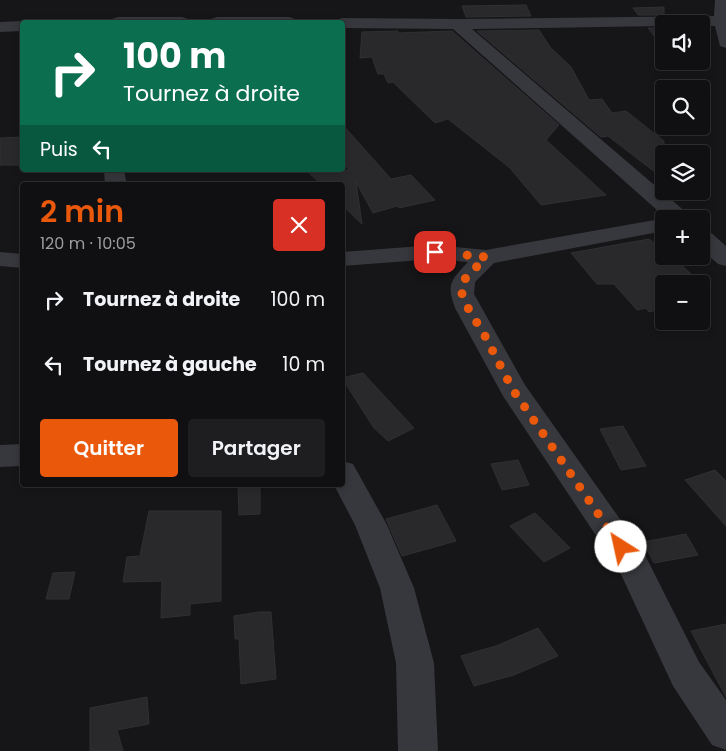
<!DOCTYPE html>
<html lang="fr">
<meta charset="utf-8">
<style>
:root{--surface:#101012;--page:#1e1e20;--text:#f1f3f6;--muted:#9c9d9f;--line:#303032;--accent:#ea580c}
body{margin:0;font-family:Poppins,sans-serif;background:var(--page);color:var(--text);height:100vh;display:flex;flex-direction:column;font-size:19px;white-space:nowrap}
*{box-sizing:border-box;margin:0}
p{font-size:16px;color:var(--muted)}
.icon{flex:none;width:28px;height:28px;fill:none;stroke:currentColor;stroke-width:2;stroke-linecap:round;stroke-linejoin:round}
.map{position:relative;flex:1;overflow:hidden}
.side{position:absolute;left:20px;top:182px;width:325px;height:305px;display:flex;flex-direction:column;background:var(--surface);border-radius:5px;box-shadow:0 2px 8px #0003,0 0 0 1px var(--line)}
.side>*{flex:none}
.guide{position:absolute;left:20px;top:20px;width:325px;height:152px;border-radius:5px;box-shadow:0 2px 8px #0003,0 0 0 1px var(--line);background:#0b6e4f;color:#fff;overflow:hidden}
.controls{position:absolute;left:655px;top:15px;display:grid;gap:10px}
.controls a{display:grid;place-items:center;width:55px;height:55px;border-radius:5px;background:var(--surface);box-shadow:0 2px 8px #0003,0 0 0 1px var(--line);font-size:25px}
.pin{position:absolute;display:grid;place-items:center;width:42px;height:42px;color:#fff;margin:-21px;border-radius:10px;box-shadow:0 2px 8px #0006}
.me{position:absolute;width:55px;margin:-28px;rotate:325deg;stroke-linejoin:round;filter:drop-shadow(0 0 4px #0008)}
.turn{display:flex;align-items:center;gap:18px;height:105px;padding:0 20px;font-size:22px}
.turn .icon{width:65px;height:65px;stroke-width:2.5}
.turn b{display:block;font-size:35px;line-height:42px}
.then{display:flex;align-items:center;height:48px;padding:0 20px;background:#0003;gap:10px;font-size:19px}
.round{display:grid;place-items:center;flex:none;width:52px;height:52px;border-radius:5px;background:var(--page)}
.head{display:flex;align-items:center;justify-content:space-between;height:85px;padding:0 20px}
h1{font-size:30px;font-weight:600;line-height:38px;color:var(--accent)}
.primary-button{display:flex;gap:10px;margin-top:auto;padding:10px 20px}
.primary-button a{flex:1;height:58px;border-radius:5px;background:var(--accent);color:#fff;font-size:20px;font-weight:600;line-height:58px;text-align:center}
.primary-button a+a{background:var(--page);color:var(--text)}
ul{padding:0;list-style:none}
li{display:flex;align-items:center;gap:15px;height:65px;padding:0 20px}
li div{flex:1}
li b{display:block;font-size:19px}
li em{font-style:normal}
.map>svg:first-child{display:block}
.building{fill:#29292c;stroke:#303034}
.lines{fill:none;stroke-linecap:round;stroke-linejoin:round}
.minor{fill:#37383d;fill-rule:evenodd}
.route{stroke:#ea580c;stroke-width:9;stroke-dasharray:0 16.2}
</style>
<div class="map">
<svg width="726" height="751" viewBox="0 0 726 751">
<rect width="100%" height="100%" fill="#161618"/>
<path class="building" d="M526 5 531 16 466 17 462 6Z
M664 7V15H638L633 8Z
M648 28H664V49Z
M539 30 550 47 571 67 589 100 602 99 612 113 626 111 664 141V179L608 136 601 137 477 31Z
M398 31V33L452 31 559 125 546 140 606 195 541 205 510 168 448 119 435 123 393 82 388 83 384 74H378L372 57 360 58 362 32Z
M342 124 391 179 411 175 435 200 399 208 397 206 373 213 356 182 362 224 342 205V185H322L306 170H349L342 159Z
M22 137V165H0V138Z
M649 239 664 249V256H672L711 293 701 296V284H664V308L649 312 646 308 637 310 614 284H597L571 253Z
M363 373 414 428 388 441 374 428 342 378Z
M623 426 646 466 621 470 600 429Z
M518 460 529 485 502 490 491 464Z
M715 470 726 481V526L685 480Z
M238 485H260V514L239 515Z
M437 505 456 541 402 556 386 519Z
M149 511H221V601L190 604V615L161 618 162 581 123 582 127 557 140 556Z
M535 513 570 548 544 562 510 526Z
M686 534 698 555 654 563 643 542Z
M75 572 69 599H46L53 573Z
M259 612H271L276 679 241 684 239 639H235L234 616Z
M726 624V697L691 631Z
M538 628 558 656 514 675 474 686 461 656 496 646Z
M147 697 149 724 117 730 123 751H90V708Z"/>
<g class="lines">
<path class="minor" d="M715 0H726V48L720 46 715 26H701V24H664V26L472 29 694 219H664V231L494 263 475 282 474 294 525 385 644 553 699 662 726 700V750L712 745 673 686 619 570 503 396 455 308C446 284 451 280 468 262L435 259 342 266V252L435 245 486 250 666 218 453 29 342 28V22H334L336 20 342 18 457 19 714 16Z
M118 17H182L188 19 190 22H110L112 19Z
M217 17H289L295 19 297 22H209L211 19Z
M22 21 27 22H22V31L0 32V22Z
M104 170H124L127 185H105Z
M701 229 709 231 726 246V266L718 264 701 249Z
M0 252 22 254V268L0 266Z
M22 444V466L0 467V445Z
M342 461 353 464 387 525 414 588 434 663 438 751H398L396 663 380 588 355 525 334 485H342Z"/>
</g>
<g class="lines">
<path class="route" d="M435 252 486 257 463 281 462 294 468 308 485 336 513 390 621 547"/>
</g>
</svg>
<div class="controls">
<a><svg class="icon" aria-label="sound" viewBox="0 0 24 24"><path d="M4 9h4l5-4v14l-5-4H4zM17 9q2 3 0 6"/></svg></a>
<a><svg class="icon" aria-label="search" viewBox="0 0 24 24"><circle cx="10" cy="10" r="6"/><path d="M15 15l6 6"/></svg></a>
<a><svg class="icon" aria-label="layers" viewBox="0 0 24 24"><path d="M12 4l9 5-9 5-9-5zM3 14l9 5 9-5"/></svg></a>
<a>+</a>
<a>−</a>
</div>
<div class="pin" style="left:435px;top:252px;background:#d93025"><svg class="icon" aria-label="arrive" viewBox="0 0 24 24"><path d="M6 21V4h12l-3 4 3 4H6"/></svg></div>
<svg class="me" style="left:621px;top:547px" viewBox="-20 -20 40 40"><circle r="19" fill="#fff"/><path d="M0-13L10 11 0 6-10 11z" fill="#ea580c"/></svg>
<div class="guide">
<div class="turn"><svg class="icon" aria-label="right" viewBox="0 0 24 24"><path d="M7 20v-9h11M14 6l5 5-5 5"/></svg><div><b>100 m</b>Tournez à droite</div></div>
<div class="then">Puis<svg class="icon" aria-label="left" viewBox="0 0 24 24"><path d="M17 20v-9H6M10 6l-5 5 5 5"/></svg></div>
</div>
<section class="side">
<div class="head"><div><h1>2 min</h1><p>120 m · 10:05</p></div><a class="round" style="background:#d93025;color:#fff"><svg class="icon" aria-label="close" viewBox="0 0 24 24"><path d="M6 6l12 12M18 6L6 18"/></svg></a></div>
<ul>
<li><svg class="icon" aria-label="right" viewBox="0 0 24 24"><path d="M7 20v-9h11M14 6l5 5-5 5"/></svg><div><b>Tournez à droite</b></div><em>100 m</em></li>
<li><svg class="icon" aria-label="left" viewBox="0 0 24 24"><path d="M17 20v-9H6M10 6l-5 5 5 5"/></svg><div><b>Tournez à gauche</b></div><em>10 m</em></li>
</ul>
<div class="primary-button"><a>Quitter</a><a>Partager</a></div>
</section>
</div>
